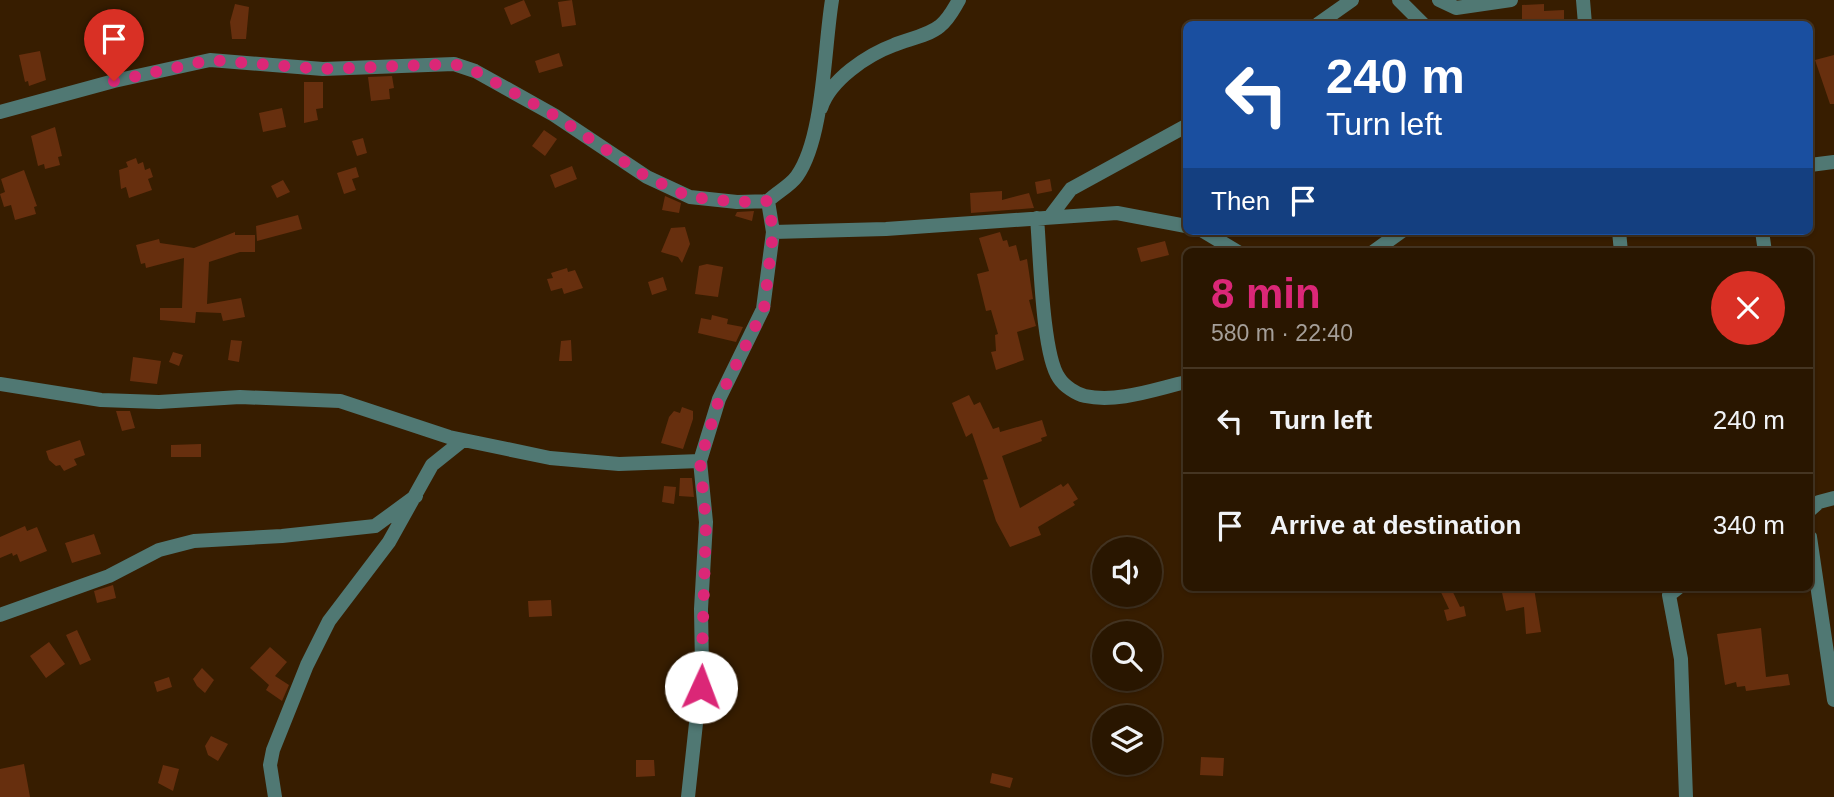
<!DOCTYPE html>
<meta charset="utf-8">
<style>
:root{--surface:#291600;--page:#35230f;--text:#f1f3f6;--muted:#a59f99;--line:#453522;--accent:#db2777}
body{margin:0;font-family:Arial,sans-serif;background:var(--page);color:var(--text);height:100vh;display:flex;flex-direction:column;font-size:26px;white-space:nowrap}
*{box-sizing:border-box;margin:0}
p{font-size:23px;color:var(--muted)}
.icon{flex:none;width:38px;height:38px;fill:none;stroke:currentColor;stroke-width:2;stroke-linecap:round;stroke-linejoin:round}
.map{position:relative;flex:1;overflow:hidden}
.side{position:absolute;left:1183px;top:248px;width:630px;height:343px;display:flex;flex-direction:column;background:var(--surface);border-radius:10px;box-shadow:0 2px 5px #0004,0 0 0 2px var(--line)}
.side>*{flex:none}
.guide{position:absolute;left:1183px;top:21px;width:630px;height:214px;border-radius:10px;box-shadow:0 2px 5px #0004,0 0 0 2px var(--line);background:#1a4fa0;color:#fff;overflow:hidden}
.fabs{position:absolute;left:1092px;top:537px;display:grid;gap:14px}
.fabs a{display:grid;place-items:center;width:70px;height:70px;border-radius:50%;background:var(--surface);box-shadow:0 2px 5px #0004,0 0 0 2px var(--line);font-size:35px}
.pin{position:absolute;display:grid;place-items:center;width:60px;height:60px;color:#fff;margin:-72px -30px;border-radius:50% 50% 50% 0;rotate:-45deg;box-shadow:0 0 7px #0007}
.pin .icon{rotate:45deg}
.me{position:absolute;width:77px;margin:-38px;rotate:2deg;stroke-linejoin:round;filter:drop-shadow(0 0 5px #0008)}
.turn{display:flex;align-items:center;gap:24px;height:147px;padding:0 28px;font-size:32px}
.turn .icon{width:91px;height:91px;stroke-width:2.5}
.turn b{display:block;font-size:49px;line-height:60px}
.then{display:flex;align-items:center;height:66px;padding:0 28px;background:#0003;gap:14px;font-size:26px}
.round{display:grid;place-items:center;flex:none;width:74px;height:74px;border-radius:37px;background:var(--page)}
.head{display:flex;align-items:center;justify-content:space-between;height:119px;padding:0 28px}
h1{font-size:42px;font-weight:600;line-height:52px;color:var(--accent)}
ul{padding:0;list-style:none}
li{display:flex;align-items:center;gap:21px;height:105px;padding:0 28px;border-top:2px solid var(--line)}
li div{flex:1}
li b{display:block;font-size:26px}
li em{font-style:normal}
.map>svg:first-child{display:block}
.building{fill:#672f0e}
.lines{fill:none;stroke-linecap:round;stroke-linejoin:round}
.street{stroke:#507873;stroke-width:14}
.route{stroke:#db2777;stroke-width:12;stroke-dasharray:0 21.6}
</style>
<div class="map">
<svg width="1834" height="797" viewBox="0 0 1834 797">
<rect width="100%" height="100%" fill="#371d00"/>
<path class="building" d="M524 0 531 16 511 25 504 8Z
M572 0 576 25 562 27 558 2Z
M235 4 249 7 246 39H232L230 22Z
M1544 4V11L1564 10V24H1531V19H1522V5Z
M40 51 46 80 29 86 28 81 25 82 19 55Z
M559 53 563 66 539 73 535 61Z
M1834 55V104H1830L1815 60Z
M392 76 394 88 389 89 390 99 371 101 368 77Z
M304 82H323V108L316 109 318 120 304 123Z
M282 108 286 127 263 132 259 113Z
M55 127 62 156 58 157 60 165 45 169 44 164 38 166 31 136Z
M544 130 557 139 545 156 532 146Z
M363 138 367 153 357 156 352 141Z
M136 158 138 164 143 162 145 170 150 168 153 177 148 179 152 190 129 198 126 187 121 189 119 170 128 167 126 162Z
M572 166 577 179 555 188 550 175Z
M356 167 359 177 352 179 356 190 344 194 337 173Z
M24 170 37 206 34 207 36 214 15 220 11 205 4 207 0 194 5 192 1 179Z
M1050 179 1052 191 1037 194 1035 182Z
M283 180 290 192 277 198 271 186Z
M1002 191V200L1029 193 1034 208 971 213 970 193Z
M665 196 681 203 679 213 662 210Z
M754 211 752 221 735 216 737 212Z
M298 215 302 229 257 241 256 226Z
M685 227 690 244 682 263 678 257 661 252 671 228Z
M235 232V235H255V252H240L209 262 207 304 241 298 245 317 223 321 221 313 196 312 195 323 160 320V308H182L184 258 146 268 145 263 141 264 136 245 159 239 160 243 194 248Z
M1000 232 1003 241 1007 240 1009 247 1016 245 1020 261 1027 259 1033 299 1029 300 1036 326 1017 332 1024 360 996 370 991 352 996 351 995 335 998 334 991 310 986 311 977 274 989 271 979 238Z
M1165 241 1169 255 1141 262 1137 248Z
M707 264 723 267 718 297 695 294 699 266Z
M567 268 568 272 575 270 583 288 564 294 562 288 551 291 547 279 553 278 551 273Z
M663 277 667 290 652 295 648 282Z
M712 315 728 319 727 324 743 327 736 342 698 333 701 318 711 320Z
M231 340 242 341 239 362 228 360Z
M571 340 572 361H559L561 341Z
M173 352 183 355 179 366 169 362Z
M133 357 161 361 157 384 130 381Z
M969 395 974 405 980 402 993 429 999 427 1000 432 1042 420 1047 436 1041 438 1042 441 1002 456 1020 508 1061 484 1063 487 1068 483 1078 499 1073 502 1075 505 1038 527 1041 535 1010 547 996 521 983 480 988 479 972 433 966 437 952 403Z
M682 407 693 411V419L683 449 661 443 669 417 674 411 680 413Z
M116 411H130L135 428 122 431Z
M80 440 85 455 74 459 77 465 64 471 60 465 56 466 49 460 46 451Z
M201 444V457H171V445Z
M680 478H692L694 497 679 496Z
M664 486 676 487 674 504 662 502Z
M25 526 27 531 37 527 47 551 20 562 17 554 13 556 12 553 0 558V537Z
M94 534 101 554 72 563 65 543Z
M113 585 116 598 97 603 94 591Z
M1439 588H1451L1460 607 1464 606 1466 616 1447 621 1444 610 1449 609Z
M1501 588H1534L1541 632 1526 634 1524 607 1506 611Z
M551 600 552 616 529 617 528 601Z
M1761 628 1766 677 1788 674 1790 685 1746 691 1745 686 1737 687 1736 682 1725 685 1717 634Z
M77 630 91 660 80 665 66 635Z
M49 642 65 664 46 678 30 656Z
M270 647 287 662 275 676 289 685 282 701 266 690 269 685 250 668Z
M202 668 214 680 205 693 197 686 193 679Z
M169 677 172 687 157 692 154 682Z
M211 736 228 744 218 761 208 755 205 746Z
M1201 757 1224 758 1223 776 1200 775Z
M636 760H654L655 776 636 777Z
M24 764 30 797H0V769Z
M163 765 179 769 173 791 158 783Z
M992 773 1013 778 1010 788 990 783Z"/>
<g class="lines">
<path class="street" d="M1399 0 1423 24
M1439 0 1456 8 1511 0
M1583 0 1585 24
M1318 24 1352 0
M821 108C830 80 867 55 894 45 908 39 928 36 940 26 949 19 953 10 959 0
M0 112 114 81 210 60 323 69 454 64 475 71 554 115 647 177 690 197 737 202 768 201
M1810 165 1834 162
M1037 218C1040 251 1042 355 1059 378 1064 386 1076 394 1085 396 1118 403 1155 389 1186 382
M1049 218 1071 189 1186 126
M1203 231 1238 252
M1619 231 1621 252
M1762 231 1765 252
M773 232 768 201C777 192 790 186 797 176 824 138 824 48 832 0
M1373 252 1402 231
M0 384 101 400 159 402 240 397 340 401 449 437 550 458 619 464 700 461
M1810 510 1819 502 1834 498
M1810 537 1834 700
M1678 588 1669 595 1681 659 1686 797
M0 615 109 576 159 550 194 541 282 536 375 526 416 496
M275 797 270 765 273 750 307 665 329 621 389 542 432 465 462 441
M688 797 702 668 701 609 706 522 700 461 719 399 763 309 773 232 886 229 1117 213 1186 226"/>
</g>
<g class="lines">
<path class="route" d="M114 81 210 60 323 69 454 64 475 71 554 115 647 177 690 197 737 202 768 201 773 232 764 309 719 399 700 461 706 522 701 687"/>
</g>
</svg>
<div class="fabs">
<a><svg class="icon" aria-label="sound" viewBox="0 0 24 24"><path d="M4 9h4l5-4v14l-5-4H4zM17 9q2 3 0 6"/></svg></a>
<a><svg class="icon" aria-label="search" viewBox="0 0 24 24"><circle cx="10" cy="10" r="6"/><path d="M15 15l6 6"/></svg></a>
<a><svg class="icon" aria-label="layers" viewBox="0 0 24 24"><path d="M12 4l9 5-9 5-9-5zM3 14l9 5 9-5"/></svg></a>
</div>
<div class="pin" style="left:114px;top:81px;background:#d93025"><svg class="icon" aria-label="arrive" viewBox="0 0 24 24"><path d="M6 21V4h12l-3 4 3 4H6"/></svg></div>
<svg class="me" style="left:701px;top:687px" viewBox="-20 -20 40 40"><circle r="19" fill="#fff"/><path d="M0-13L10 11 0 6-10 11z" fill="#db2777"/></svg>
<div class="guide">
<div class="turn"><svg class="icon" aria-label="left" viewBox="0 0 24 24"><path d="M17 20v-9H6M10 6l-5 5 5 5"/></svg><div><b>240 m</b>Turn left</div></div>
<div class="then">Then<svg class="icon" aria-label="arrive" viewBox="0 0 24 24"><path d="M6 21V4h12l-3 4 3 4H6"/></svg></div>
</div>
<section class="side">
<div class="head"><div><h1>8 min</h1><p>580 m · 22:40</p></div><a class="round" style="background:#d93025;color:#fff"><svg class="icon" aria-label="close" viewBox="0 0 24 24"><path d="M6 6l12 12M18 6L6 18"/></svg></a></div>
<ul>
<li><svg class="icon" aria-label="left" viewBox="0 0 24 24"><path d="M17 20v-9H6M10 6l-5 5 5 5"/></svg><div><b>Turn left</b></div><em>240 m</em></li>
<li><svg class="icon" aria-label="arrive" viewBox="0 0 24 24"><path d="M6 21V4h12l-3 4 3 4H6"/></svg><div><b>Arrive at destination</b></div><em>340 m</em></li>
</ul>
</section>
</div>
